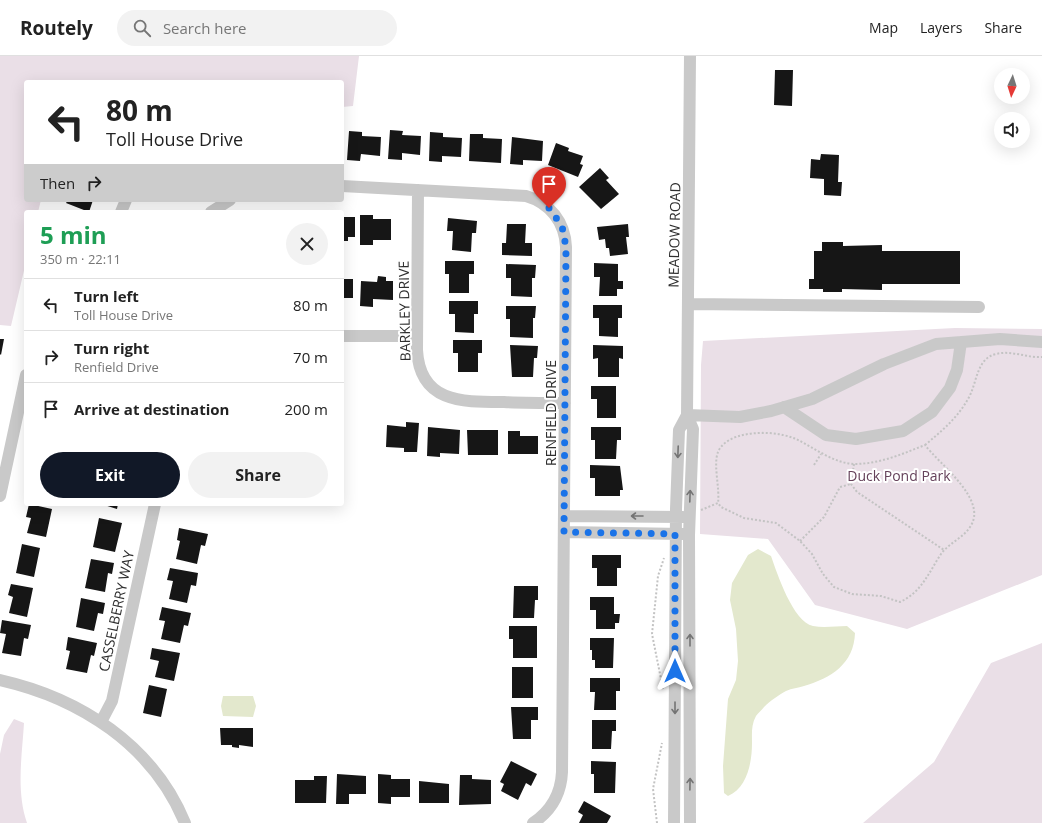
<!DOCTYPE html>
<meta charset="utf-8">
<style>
:root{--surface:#fff;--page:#f2f2f2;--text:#222;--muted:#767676;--line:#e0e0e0;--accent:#111827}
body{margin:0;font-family:"Open Sans",sans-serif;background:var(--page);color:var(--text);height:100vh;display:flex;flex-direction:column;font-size:15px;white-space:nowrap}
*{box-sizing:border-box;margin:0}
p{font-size:13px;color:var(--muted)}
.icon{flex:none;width:22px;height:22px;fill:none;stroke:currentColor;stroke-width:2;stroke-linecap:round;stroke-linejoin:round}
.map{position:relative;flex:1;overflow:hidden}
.details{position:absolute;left:24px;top:154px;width:320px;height:296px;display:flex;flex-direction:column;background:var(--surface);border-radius:4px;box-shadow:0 4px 16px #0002}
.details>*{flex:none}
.guide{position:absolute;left:24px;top:24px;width:320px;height:122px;border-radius:4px;box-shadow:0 4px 16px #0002;background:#fff;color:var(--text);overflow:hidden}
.needle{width:26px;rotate:184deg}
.tools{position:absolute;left:994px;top:12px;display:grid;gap:8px}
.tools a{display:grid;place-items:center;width:36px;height:36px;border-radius:50%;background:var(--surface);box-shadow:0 4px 16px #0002;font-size:20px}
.pin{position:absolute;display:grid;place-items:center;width:34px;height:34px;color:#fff;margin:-41px -17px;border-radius:50% 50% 50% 0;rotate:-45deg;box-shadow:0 0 4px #0007}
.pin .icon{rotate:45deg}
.me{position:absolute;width:44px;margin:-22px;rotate:0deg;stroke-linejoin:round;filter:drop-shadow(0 0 3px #0008)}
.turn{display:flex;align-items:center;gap:14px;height:84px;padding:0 16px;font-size:18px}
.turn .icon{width:52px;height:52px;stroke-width:2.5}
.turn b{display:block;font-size:28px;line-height:34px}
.then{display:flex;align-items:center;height:38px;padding:0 16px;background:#0003;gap:8px;font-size:15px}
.round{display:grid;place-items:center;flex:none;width:42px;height:42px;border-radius:21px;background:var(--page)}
.head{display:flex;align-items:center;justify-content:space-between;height:68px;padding:0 16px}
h1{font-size:24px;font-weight:700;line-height:30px;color:#1e9e55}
.action{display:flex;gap:8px;margin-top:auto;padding:8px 16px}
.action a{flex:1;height:46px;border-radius:24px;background:var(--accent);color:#fff;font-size:16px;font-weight:700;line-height:46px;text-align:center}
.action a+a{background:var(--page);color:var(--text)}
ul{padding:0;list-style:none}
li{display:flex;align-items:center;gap:12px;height:52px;padding:0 16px;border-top:1px solid var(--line)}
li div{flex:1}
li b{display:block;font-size:15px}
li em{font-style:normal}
header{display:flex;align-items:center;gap:24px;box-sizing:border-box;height:56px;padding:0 20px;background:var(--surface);border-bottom:1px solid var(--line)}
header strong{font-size:19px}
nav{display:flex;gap:22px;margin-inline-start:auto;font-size:14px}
.search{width:280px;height:36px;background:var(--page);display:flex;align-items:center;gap:10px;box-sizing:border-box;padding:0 14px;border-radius:22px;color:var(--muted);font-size:15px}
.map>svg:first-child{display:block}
.green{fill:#eadfe7}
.water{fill:#e3e8cd}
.building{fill:#161616}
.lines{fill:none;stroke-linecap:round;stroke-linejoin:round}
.path{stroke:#c3c3c3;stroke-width:2;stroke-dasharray:2 2;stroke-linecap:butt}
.minor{stroke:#c9c9c9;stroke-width:12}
.oneway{stroke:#747474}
.route{stroke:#1a73e8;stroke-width:7;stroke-dasharray:0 12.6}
.labels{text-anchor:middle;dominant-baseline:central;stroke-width:4;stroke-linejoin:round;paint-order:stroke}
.street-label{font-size:14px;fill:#2f2f2f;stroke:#fff}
.park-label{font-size:14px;fill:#65415a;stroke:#fff}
</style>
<header>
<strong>Routely</strong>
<div class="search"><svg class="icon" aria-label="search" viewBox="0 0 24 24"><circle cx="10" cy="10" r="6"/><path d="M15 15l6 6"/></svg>Search here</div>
<nav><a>Map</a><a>Layers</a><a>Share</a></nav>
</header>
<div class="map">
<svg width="1042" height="767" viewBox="0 0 1042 767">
<rect width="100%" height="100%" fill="#fff"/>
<path class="green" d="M0 0H359L353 50 342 51V26H26V144H41L38 156H26V206L11 270 0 269Z
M955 272 1042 273V519L907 573 815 549 768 483 700 478 701 309 703 285Z
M1042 587V767H863L934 706 991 607Z
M14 663 24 667C22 700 16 735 27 767H0V698L4 679Z"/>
<path class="water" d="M758 493 771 500C777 517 793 566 813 570 824 572 836 570 847 570L855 577C854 608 831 622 804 630 798 632 792 632 786 635 779 639 770 645 764 651 762 654 758 657 756 660 751 669 752 678 752 687 752 707 747 732 728 740L724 737 723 710 728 643 736 624 738 605 736 573 730 544 732 527 748 499Z
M223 640H253L256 650 253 661 223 660 221 650Z"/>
<path class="building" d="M775 14H793L792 50 774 49Z
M390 74 403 75 402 79 421 80 420 99 402 97V104L388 103Z
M349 75 362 76V80L381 81 380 100 361 98 360 105 347 104Z
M430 76 443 77V81L462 82 461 101 442 100V106L429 105Z
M470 78H483V82L502 83 501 107 469 105Z
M512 81 543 85 542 105 523 104V109L510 108Z
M556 87 569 92 568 95 583 100 580 108 583 109 578 121 548 109Z
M821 98 839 99 838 126H842L841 140 824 139V123L810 122 811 103 820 104Z
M600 112 609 122 606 124 619 138 601 153 579 131Z
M68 144H93L89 156 66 147Z
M360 159H373V163H391V184H373V189H360Z
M342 161H355V181H348V185H342Z
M448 162 477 165 476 177H472L471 196 452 194 453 175H447Z
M507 168H526L525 187H532V200L502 199V187H506Z
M628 168 629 181H626L628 198 610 200 609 192H606L605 183 599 184 597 171Z
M822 186H843V190L882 189V195H960V228H882V234L842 233V236H823V233H809V223H814V195H822Z
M445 205H474V218H469V237H449V218H445Z
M594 207 618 208V225H623V233H617V240H599L600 221H594Z
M506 208 536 209 535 222H532V241L511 240V222H506Z
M378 220 386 221V225H393V244L373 243V251L360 250 361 225 377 226Z
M342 223H353V242H342Z
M449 245H478V258H474V277L455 276V258H449Z
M593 249H622V262H618V281L599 280V262H593Z
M506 250H536L535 262H533V282L510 281V263H506Z
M0 283H4L1 299 0 298Z
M453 284H482V297H478V316H458V297H453Z
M510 289 538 290 537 302H534L533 321H512Z
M593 289 623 290V303L619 302V321H598V302L593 303Z
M591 330H616V362H597V343H591Z
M406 366 419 367 417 396H404V392L386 391 387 369 406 371Z
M428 371 460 374 459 398 440 397V401L427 400Z
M591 371H621V384H617L616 403H595V384H591Z
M467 374H498V399H468Z
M508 375H520V380H538V398H508Z
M590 409 620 410 623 434H620V440H595V422H590Z
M29 448 52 453 46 481 27 477 31 462 26 461Z
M101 448H118L117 453Z
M99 462 122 467 115 496 93 491Z
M179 472 208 478 205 490 201 489 197 508 176 503 180 485 177 484Z
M22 488 40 492 34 521 16 517Z
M592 499H621V512H617V530H597V512H592Z
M91 503 114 507 112 518 108 517 105 536 85 532Z
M170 512 198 517 196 530 191 529 187 547 169 543 173 525 167 524Z
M11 528 33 532 27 561 9 557 13 541 8 539Z
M514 530H538V544H535L534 562H513Z
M590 541H614V558H620L619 567H615V573H596V554H590Z
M81 542 105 547 103 558 98 557 94 575 76 571Z
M162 551 191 557 188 570 184 569 180 587 161 583 165 565 159 564Z
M2 564 31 569 28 583 24 582 21 600 2 597 6 578 0 577Z
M509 570H537V602H513V583H509Z
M68 581 97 587 94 600 91 599 87 617 66 613 70 595 66 594Z
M590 582H614L613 612H595V604H592V594H590Z
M152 592 180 597 174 625 155 621 159 605 150 603Z
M512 611H533V642H512Z
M590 622H620V635H616V654H594L595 636H590Z
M149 629 167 633 161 661 143 657Z
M511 651H538V664H531V683H513Z
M592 664H616V675H612L611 693H592Z
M220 672H253V691L239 689V692L232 691V689H221Z
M511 705 537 718 531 730 526 727 518 744 501 735 504 728 500 726Z
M591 705 616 706 615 737H594V718H591Z
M337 718 366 720V738H349V748H336Z
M378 718 391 719V723H410V741H391V748L378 747Z
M460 719H472V723L491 724V748L459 749Z
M314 720H327L326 747H295V724H314Z
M419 725 449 728V747H419Z
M584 745 611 760 607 767H579L583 759 578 756Z"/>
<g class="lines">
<path class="path" d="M925 389C943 374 961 359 971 337 977 323 978 302 996 298 1012 294 1027 302 1042 301
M854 408 851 428 857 436 944 494
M814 409 821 398
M701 454 718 447 721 451 744 462 776 467 800 485 812 498 823 518 834 531 852 538 881 540 900 546C922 536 929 516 941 498 949 487 963 482 970 471 989 444 939 408 925 389 902 398 880 408 854 408 833 407 815 392 796 383 779 376 757 375 739 380 731 382 721 388 718 396 713 409 720 432 718 447
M800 485 824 461 840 431 851 428
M663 633 652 578 658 520 664 502
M657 767 653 733 662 687"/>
<path class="minor" d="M342 130 526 140C550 147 565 166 566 191L562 716C561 738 551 755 533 767
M418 134 417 294C420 347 462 346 504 346 524 347 545 347 565 347
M121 156 126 144
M211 156 230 144
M688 248 979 251
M342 280H417
M784 351 826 379 856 383 903 375 932 356 950 332 957 314 961 286
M687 359 740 361 771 355 812 343 884 308 936 288 1000 283 1042 286
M0 440 26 319
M564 460 683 461
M564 476 683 478
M0 624C80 642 153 689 185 767
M101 666 112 645 155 448
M674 767 676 453 679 374 687 359
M690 767 689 479 693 373 687 359 690 0"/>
</g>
<defs><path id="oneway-shaft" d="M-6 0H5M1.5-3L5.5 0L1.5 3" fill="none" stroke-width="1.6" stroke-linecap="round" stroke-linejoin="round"/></defs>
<g class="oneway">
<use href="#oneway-shaft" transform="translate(678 396) rotate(92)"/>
<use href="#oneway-shaft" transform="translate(690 440) rotate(-88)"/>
<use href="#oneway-shaft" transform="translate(637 460) rotate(-180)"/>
<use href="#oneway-shaft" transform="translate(690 584) rotate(-90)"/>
<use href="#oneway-shaft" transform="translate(675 652) rotate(90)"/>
<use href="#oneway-shaft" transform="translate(690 728) rotate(-89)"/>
</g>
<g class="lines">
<path class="route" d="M549 152 562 170 566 191 564 476 675 478V615"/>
</g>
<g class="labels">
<g class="street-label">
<text transform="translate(674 179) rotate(-89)">MEADOW ROAD</text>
<text transform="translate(404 255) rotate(-91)">BARKLEY DRIVE</text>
<text transform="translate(550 357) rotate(-90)">RENFIELD DRIVE</text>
<text transform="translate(116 555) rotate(-78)">CASSELBERRY WAY</text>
</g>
<g class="park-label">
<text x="899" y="419">Duck Pond Park</text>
</g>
</g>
</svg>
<div class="tools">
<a><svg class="needle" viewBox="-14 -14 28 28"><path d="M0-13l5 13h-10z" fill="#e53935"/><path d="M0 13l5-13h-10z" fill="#767676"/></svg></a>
<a><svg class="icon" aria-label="sound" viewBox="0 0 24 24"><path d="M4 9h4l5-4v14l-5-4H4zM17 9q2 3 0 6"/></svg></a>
</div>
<div class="pin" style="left:549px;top:152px;background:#d93025"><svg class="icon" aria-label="arrive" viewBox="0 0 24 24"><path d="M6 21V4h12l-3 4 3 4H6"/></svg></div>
<svg class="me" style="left:675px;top:615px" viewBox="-20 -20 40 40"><path d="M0-17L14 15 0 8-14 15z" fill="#1a73e8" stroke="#fff" stroke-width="4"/></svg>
<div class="guide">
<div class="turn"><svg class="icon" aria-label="left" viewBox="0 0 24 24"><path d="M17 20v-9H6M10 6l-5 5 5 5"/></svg><div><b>80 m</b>Toll House Drive</div></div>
<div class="then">Then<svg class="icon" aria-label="right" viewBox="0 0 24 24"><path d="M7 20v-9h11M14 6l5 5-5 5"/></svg></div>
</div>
<section class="details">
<div class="head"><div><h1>5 min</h1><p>350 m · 22:11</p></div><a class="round"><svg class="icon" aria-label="close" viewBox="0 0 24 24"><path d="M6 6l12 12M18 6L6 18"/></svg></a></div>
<ul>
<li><svg class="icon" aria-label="left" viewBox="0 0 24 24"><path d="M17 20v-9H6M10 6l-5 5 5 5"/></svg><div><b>Turn left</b><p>Toll House Drive</p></div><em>80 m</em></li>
<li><svg class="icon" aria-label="right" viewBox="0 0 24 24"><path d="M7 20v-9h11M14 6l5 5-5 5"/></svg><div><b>Turn right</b><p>Renfield Drive</p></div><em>70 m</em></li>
<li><svg class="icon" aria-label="arrive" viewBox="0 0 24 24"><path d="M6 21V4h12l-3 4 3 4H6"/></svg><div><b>Arrive at destination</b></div><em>200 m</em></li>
</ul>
<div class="action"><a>Exit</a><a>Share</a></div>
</section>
</div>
